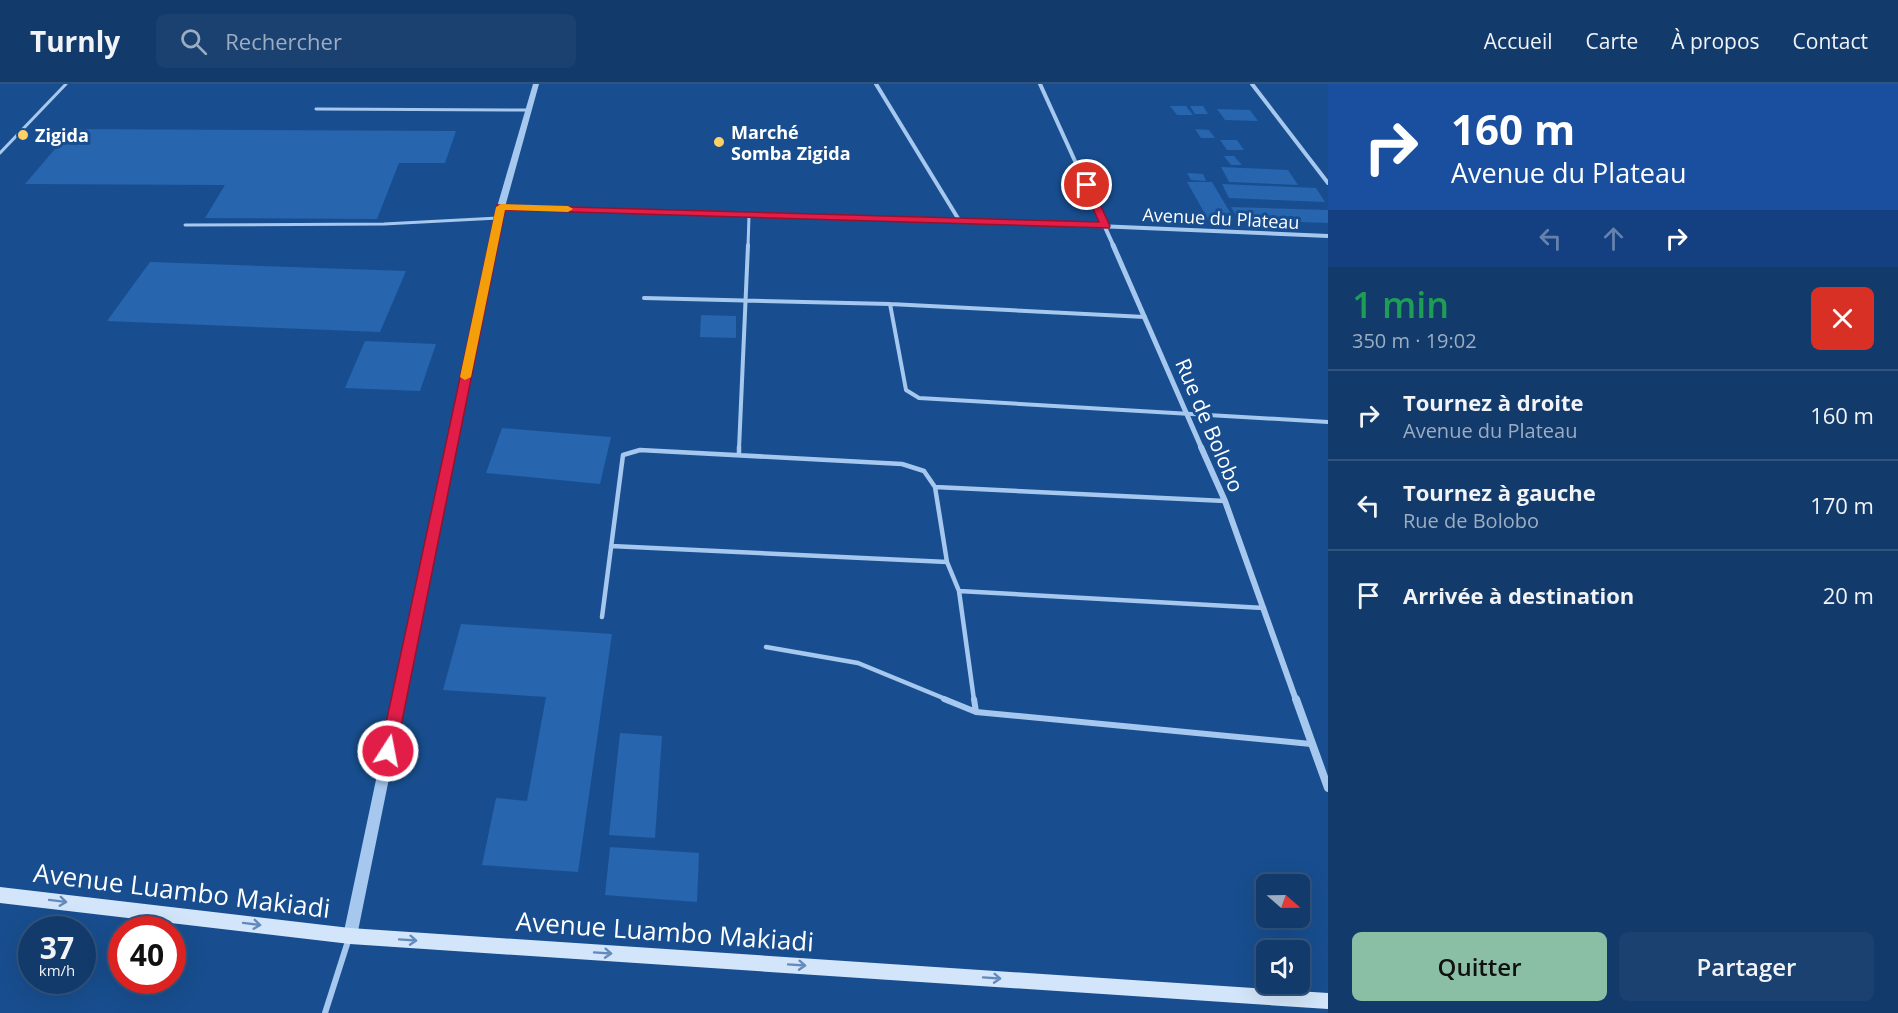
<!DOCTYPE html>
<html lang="fr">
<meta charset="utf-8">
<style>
:root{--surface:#123a6b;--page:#1b4171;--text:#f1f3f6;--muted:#9cadc1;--line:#31547e;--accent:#8abfa5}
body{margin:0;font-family:"Open Sans",sans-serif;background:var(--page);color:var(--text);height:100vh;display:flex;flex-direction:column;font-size:22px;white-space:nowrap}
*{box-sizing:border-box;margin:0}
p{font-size:20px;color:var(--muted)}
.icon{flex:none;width:33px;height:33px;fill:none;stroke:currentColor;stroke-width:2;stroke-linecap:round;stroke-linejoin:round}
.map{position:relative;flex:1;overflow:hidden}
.panel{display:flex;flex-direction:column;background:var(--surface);width:570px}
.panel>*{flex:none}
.hud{background:#1a4fa0;color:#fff;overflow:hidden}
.needle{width:39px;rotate:110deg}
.controls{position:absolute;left:1256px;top:790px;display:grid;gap:12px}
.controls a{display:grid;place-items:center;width:54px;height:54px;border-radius:9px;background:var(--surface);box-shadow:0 6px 24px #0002,0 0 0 2px var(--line);font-size:30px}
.speed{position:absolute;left:18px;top:832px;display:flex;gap:12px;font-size:30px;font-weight:700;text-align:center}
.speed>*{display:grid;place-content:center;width:78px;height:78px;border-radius:50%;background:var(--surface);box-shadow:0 6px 24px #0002,0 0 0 2px var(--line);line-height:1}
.speed small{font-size:15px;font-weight:400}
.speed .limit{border:9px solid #d22;background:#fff;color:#111}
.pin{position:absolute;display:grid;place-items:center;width:51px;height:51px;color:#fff;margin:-26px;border:3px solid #fff;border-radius:50%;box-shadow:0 2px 6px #0007}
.me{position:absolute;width:66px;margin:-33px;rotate:11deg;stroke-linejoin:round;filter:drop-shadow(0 0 4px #0008)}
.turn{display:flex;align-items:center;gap:21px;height:126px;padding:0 24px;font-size:27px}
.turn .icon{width:78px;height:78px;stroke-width:2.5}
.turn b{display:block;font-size:42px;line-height:51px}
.lanes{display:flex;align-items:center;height:57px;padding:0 24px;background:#0003;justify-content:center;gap:30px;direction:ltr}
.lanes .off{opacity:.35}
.round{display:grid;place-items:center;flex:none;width:63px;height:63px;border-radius:9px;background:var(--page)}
.summary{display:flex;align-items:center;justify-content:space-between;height:102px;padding:0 24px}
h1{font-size:36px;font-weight:600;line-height:45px;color:#1e9e55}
.action{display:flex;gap:12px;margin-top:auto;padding:12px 24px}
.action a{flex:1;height:69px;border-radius:9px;background:var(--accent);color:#111;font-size:24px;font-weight:600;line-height:69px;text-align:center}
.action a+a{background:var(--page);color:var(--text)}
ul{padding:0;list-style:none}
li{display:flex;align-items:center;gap:18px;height:90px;padding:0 24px;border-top:2px solid var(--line)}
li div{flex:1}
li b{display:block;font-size:22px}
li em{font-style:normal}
header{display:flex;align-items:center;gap:36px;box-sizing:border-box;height:84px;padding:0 30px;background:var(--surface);border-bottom:2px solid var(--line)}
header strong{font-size:28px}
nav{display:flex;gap:33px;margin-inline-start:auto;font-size:21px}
.search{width:420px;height:54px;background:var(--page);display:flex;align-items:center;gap:15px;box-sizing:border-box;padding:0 21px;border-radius:9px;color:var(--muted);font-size:22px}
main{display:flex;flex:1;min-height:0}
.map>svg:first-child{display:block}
.building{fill:#2765ae}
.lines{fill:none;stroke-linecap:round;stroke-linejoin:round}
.service-far3{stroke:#a6c8ef;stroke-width:3}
.service-far2{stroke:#a6c8ef;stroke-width:4}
.service-far1{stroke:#a6c8ef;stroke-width:4.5}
.service{stroke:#a6c8ef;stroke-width:6}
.minor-far3{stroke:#a6c8ef;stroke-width:4}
.minor-far2{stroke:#a6c8ef;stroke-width:5}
.minor-far1{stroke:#a6c8ef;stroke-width:6}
.minor{stroke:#a6c8ef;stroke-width:8}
.tertiary{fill:#a6c8ef;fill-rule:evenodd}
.secondary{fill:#d3e5fa;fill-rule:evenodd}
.oneway{stroke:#638aba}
.route{fill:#e11d48;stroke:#92132f;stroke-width:1.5}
.slow{fill:#f59e0b}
.poi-dot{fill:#ffd064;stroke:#184e8f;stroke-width:2}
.labels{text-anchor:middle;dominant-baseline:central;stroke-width:6;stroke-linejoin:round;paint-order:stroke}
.far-poi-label{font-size:18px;font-weight:bold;fill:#fff;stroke:#184e8f;text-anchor:start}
.far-street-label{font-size:18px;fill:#fff;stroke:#184e8f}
.street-label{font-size:21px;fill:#fff;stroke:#184e8f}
.near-street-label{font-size:26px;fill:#fff;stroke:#184e8f}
</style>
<header>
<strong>Turnly</strong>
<div class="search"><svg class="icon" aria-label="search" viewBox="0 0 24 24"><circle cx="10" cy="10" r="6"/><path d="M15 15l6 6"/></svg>Rechercher</div>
<nav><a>Accueil</a><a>Carte</a><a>À propos</a><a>Contact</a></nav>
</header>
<main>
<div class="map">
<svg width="1328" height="929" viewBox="0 0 1328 929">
<rect width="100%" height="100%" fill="#184e8f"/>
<path class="building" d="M1170 22H1186L1193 31H1177Z
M1190 22H1203L1208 30H1195Z
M1217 25 1250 26 1258 37 1225 36Z
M72 45 456 47 445 79H399L377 135 205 134 225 101 25 100Z
M1195 45 1209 46 1215 54H1201Z
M1220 56H1237L1244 66H1227Z
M1224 72H1234L1242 81H1231Z
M1221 83 1288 86 1298 101 1229 98Z
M1187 89 1203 90 1206 97 1191 96Z
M1187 98H1212L1234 135H1208Z
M1222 100 1316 104 1325 118 1229 114Z
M1231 123 1328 126V139L1239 136Z
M150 178 406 187 380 248 107 237Z
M701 231 736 232V254L700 253Z
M365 257 436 260 420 307 345 304Z
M502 344 611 353 600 400 486 389Z
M461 540 612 550 578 788 482 781 496 714 527 717 546 613 443 606Z
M620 649 662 652 655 754 609 751Z
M610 763 699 769 697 818 605 811Z"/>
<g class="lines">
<path class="service-far3" d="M316 25 528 26
M0 69 66 0
M185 141 384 140 498 134
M748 163 749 131"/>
<path class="service-far2" d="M644 214 890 220 1145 233
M890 220 906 306 919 314 1328 338
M739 365 748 161"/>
<path class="service-far1" d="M739 371V363
M935 403 1225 417
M611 462 947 478
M959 507 1264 524
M602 533 623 371 640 366 902 380 924 387 935 403 947 478 959 507 974 616
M766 563 858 579 948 616"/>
<path class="service" d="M944 615 976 628 1311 660
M974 615 976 628
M325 929 349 854"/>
<path class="minor-far3" d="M876 0 959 136
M1040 0 1114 163
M1252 0 1328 99
M501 123 959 136 1328 152"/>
<path class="minor-far2" d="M1113 161 1202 365"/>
<path class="minor-far1" d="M1201 363 1225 417 1296 616"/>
<path class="minor" d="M1296 615 1328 704"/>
<path class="tertiary" d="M533 0H539L505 123 357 852 355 857 350 859 345 857 343 852 497 123Z"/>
<path class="secondary" d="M0 803 350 844 1328 909V925L350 860 0 819Z"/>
</g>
<defs><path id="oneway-shaft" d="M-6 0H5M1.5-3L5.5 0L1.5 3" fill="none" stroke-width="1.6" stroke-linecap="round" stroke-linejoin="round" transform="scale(1.5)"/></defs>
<g class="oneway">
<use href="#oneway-shaft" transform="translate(58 817) rotate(7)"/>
<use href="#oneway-shaft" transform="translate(252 840) rotate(7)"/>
<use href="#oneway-shaft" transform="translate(408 856) rotate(4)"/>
<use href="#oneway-shaft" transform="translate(603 869) rotate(4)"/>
<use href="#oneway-shaft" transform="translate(797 881) rotate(4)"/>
<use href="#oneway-shaft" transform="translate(992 894) rotate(4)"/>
</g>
<path class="route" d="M1087 98 1091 101 1110 142 1109 144 505 126 396 667 394 672 388 674 383 672 380 667 497 121 1099 138 1082 101Z"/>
<path class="slow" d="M501 120 568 122 573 125 568 128 505 126 471 293 465 296 460 293 496 123Z"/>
<g class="poi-dot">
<circle cx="23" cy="51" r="6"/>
<circle cx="719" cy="58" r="6"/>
</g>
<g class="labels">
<g class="far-poi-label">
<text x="731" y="48">Marché<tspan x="731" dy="21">Somba Zigida</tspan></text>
<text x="35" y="51">Zigida</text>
</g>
<g class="far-street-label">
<text transform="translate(1221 134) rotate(3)">Avenue du Plateau</text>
</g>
<g class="street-label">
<text transform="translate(1210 341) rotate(67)">Rue de Bolobo</text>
</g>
<g class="near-street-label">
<text transform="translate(182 806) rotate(7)">Avenue Luambo Makiadi</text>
<text transform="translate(665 847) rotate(4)">Avenue Luambo Makiadi</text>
</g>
</g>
</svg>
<div class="controls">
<a><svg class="needle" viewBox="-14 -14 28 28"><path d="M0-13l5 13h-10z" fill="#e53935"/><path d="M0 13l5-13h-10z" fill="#9cadc1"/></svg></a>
<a><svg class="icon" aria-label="sound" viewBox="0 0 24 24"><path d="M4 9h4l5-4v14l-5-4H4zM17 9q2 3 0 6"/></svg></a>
</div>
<div class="speed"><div>37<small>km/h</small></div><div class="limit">40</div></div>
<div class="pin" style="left:1087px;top:101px;background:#d93025"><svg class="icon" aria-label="arrive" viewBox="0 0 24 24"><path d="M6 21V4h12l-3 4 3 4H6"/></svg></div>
<svg class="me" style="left:388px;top:667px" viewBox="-20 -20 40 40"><circle r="17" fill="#e11d48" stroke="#fff" stroke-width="3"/><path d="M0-11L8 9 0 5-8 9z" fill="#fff"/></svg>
</div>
<section class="panel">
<div class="hud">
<div class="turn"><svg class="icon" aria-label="right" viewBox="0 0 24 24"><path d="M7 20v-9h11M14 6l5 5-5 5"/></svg><div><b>160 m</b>Avenue du Plateau</div></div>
<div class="lanes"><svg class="icon off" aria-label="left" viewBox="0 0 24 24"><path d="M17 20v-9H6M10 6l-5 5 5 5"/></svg><svg class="icon off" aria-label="ahead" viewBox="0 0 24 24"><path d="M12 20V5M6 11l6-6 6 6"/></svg><svg class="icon" aria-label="right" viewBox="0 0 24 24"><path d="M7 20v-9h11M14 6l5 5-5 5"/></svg></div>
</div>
<div class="summary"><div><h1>1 min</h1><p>350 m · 19:02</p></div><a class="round" style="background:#d93025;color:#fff"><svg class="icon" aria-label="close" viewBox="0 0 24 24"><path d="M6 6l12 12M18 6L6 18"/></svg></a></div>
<ul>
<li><svg class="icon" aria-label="right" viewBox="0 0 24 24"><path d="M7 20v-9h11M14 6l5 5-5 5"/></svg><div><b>Tournez à droite</b><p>Avenue du Plateau</p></div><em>160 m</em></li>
<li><svg class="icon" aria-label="left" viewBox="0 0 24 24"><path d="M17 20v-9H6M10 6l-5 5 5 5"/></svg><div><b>Tournez à gauche</b><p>Rue de Bolobo</p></div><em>170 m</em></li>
<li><svg class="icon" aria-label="arrive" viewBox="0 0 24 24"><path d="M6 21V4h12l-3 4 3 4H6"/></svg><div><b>Arrivée à destination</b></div><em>20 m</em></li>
</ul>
<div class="action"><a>Quitter</a><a>Partager</a></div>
</section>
</main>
